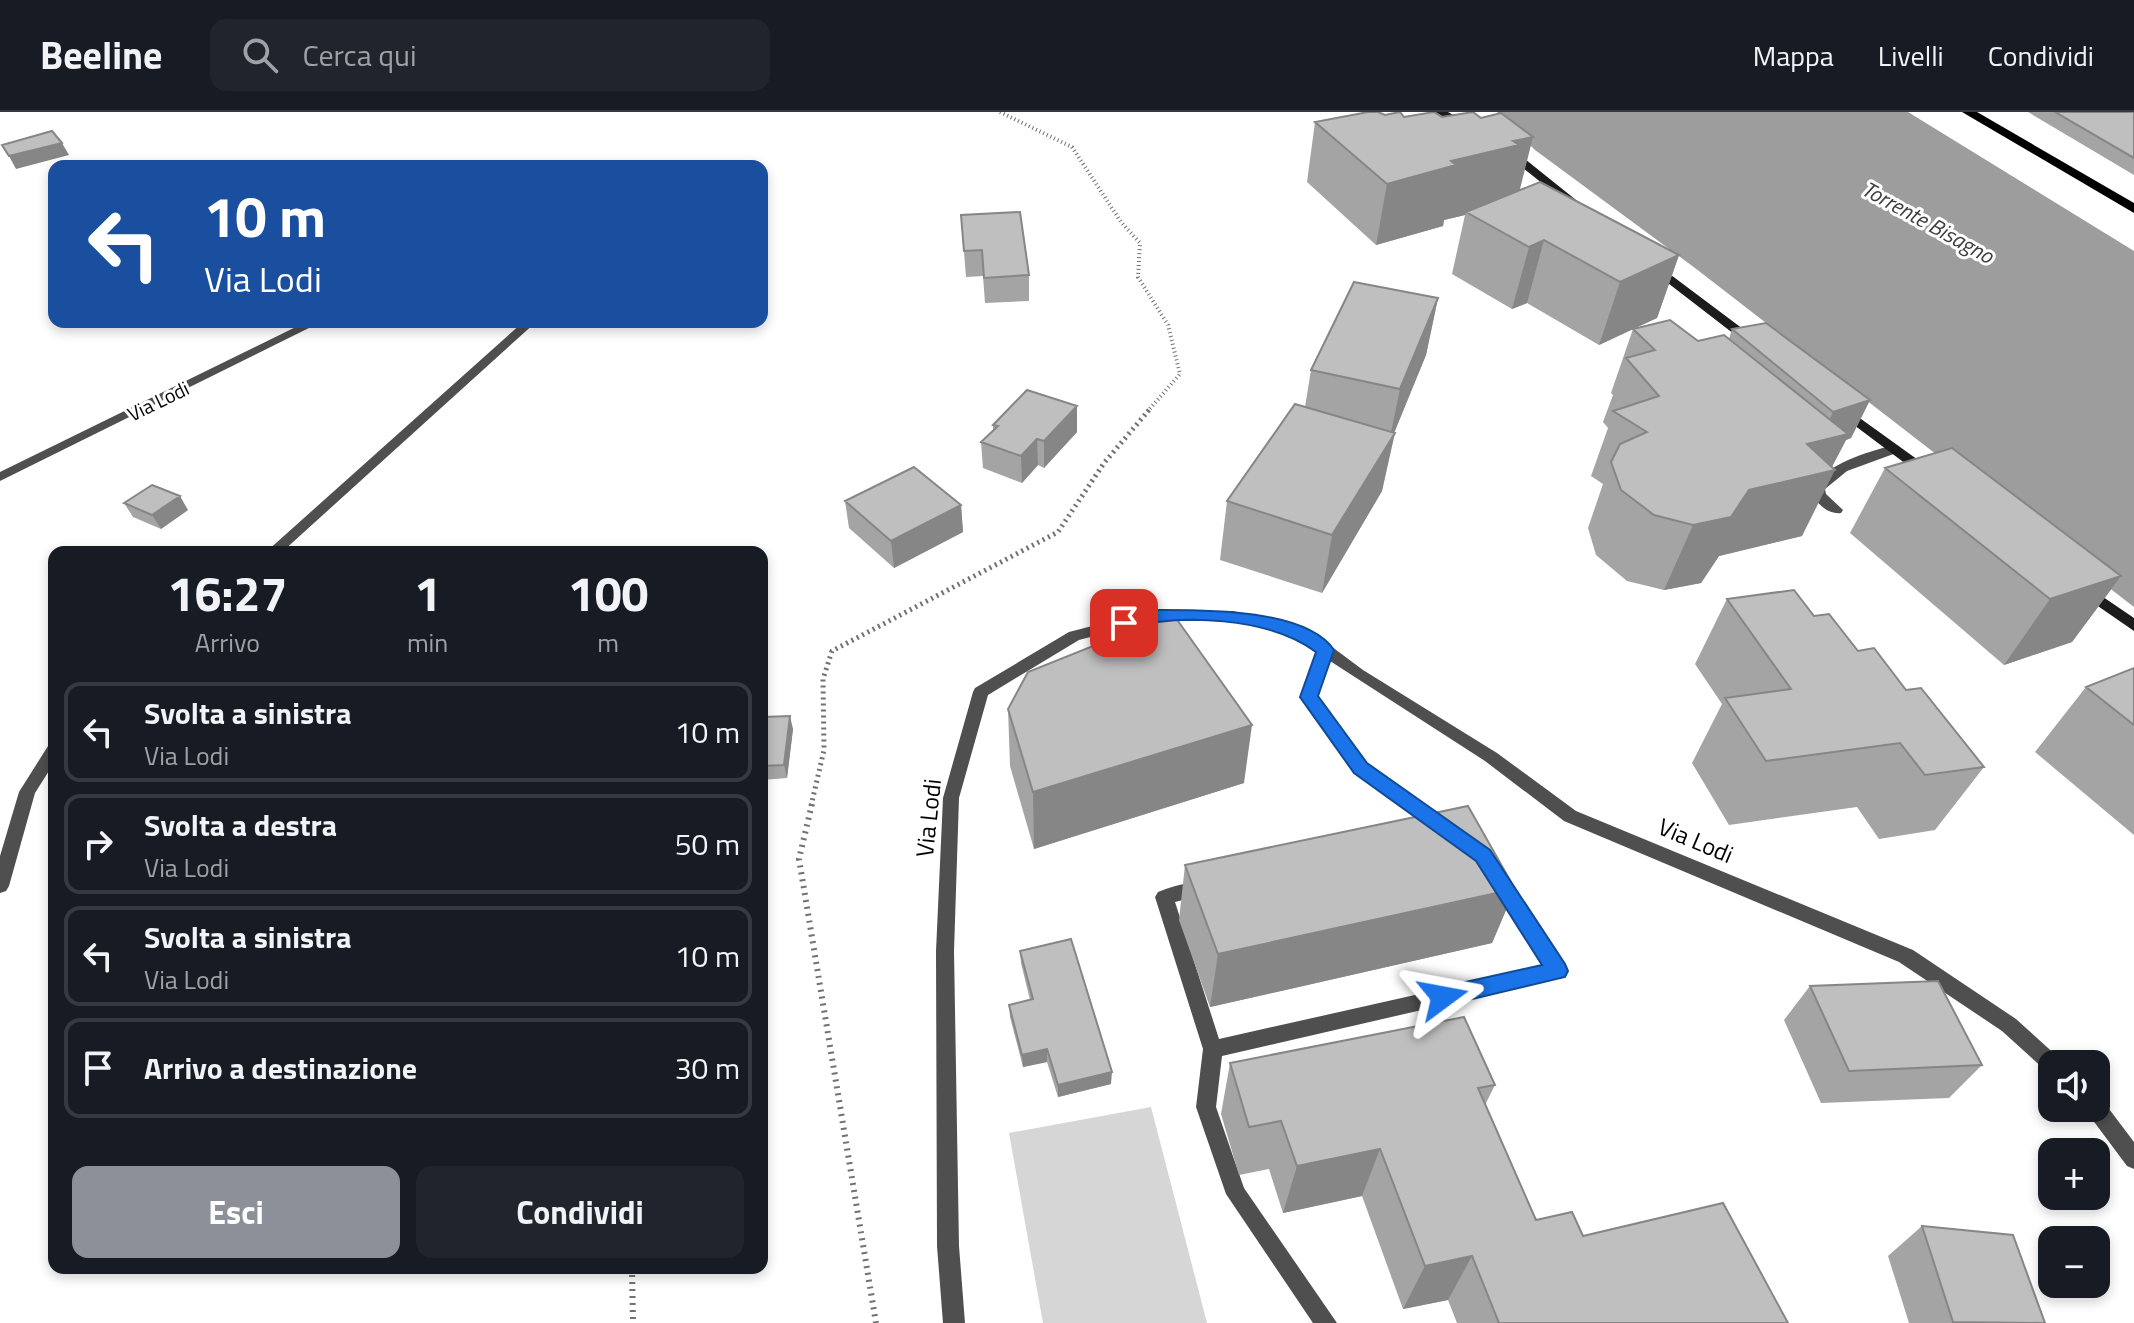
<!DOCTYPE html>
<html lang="it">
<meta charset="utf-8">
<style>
:root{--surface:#171b24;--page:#20242c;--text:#f1f3f6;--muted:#9ea1a6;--line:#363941;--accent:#8c9099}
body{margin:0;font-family:"Titillium Web",sans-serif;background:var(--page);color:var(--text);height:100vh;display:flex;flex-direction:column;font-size:30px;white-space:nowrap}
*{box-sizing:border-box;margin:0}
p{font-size:26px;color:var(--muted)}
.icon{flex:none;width:44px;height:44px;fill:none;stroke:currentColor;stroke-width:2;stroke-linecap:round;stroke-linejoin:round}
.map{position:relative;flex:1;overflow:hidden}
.side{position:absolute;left:48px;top:434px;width:720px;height:728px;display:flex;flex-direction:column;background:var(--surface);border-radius:16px;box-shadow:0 4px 12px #0003}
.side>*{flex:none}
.banner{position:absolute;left:48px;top:48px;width:720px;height:168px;border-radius:16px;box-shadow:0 4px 12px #0003;background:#1a4fa0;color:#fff;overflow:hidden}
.fabs{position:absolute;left:2038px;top:938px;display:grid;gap:16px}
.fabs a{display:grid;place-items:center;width:72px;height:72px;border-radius:16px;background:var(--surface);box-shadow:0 4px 12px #0003;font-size:40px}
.pin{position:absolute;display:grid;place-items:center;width:68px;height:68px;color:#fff;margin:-34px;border-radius:16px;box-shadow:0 4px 12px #0006}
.me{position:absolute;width:88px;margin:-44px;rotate:77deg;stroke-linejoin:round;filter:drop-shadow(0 0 6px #0008)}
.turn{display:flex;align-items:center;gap:28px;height:168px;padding:0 24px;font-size:36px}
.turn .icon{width:104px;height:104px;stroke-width:2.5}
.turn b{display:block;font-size:56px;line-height:68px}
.eta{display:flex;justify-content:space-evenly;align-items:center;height:136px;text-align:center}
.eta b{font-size:48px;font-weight:700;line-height:56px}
.primary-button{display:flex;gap:16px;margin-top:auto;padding:16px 24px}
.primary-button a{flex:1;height:92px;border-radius:16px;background:var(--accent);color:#fff;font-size:32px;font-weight:700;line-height:92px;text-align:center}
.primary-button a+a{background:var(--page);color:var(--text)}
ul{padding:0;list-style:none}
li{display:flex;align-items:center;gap:24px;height:100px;margin:0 16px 12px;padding:0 8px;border:4px solid var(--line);border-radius:16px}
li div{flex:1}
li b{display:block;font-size:30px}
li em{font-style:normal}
header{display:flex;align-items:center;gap:48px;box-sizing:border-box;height:112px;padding:0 40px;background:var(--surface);border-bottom:2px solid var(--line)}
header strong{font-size:38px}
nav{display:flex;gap:44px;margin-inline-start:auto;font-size:28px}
.search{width:560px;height:72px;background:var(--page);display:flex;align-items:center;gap:20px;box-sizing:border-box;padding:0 28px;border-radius:16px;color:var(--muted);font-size:30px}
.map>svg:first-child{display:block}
.green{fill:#d6d6d6}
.water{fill:#9d9d9d}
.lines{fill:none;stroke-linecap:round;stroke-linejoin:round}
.path-far2{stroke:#717171;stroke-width:4;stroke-dasharray:1 3;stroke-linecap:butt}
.path-far1{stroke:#717171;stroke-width:5;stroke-dasharray:2 4;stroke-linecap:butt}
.path{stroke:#717171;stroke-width:6;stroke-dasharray:2 5;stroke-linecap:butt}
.minor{fill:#4f4f4f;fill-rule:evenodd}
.secondary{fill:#1c1c1c;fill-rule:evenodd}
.primary{fill:#000;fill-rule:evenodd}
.wall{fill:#a4a4a4}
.shaded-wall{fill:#868686}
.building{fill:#bfbfbf;stroke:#868686;stroke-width:2}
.route{fill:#1a73e8;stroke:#114b97;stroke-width:2}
.labels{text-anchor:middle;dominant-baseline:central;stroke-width:6;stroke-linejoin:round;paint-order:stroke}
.far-street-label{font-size:20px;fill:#000;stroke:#fff}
.far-water-label{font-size:22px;font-style:italic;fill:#3e3e3e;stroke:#fff}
.street-label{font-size:24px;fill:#000;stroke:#fff}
</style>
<header>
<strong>Beeline</strong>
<div class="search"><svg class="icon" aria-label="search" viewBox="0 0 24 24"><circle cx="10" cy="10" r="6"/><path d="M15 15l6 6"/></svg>Cerca qui</div>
<nav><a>Mappa</a><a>Livelli</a><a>Condividi</a></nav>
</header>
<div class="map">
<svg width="2134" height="1211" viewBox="0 0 2134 1211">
<rect width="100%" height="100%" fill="#fff"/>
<path class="green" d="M1151 995 1207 1211H1043L1009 1021Z"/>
<path class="water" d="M1497 0H1908L2134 139V495L1695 156 1535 38Z"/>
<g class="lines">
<path class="path-far2" d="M1000 0 1072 35 1121 110 1140 131 1138 165 1168 213 1180 262 1147 300"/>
<path class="path-far1" d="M811 694 824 638 823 567 832 539 1058 420 1104 351 1149 298"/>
<path class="path" d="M812 692 799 747 876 1211
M632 1156 633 1211"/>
<path class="minor" d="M306 210H321L0 369V360Z
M523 210H536L282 440H266Z
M1894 333 1899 334V340L1847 359 1825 377 1826 382 1843 398 1841 401C1827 403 1813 389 1811 376 1831 350 1864 341 1894 333Z
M1150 499H1233L1308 517 1363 558 1497 641 1576 699 1913 838 2016 907 2059 946 2062 952H2052V961L2045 958 2002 919 1899 850 1564 709 1485 649 1330 549 1317 584 1367 652 1449 710 1452 715 1449 720H1437L1355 660 1303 589 1301 585 1318 540 1298 525 1233 509H1150L1079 528 988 583 959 686 954 839 959 1134 965 1211H943L937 1134 936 839 943 686 973 580 975 576 1069 520Z
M54 632V651L35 681 9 774 6 779 0 781V744L19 680 48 634Z
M1499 762 1505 764 1565 853 1567 859 1565 865 1222 944 1216 995 1244 1076 1337 1211H1313L1226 1082 1196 995 1203 937 1155 785 1158 780C1171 775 1192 768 1206 772L1209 777 1206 782 1175 790 1219 927 1544 854 1490 769 1493 764Z
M2096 987 2103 989 2134 1030V1057L2127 1054 2089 1003 2086 996H2096Z"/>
<path class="secondary" d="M1435 0H1448L1473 14 1464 16Z
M1507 39H1515L1581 92V96H1573L1507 43Z
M1651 154H1659L1755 226V232H1747L1651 158Z
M1843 294 1932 358V364H1922L1838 301 1837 298Z
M2084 472 2134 506V519L2079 481 2077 477 2079 473Z"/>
<path class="primary" d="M1962 0H1977L2134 91V101Z"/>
</g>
<path class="wall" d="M2028 0H2134V63Z
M1385 3 1404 5 1520 78 1679 143 1657 206 1635 216 1698 229 1729 227 1732 217 1870 288 1851 326 1846 328 1832 355 1802 424 1719 444 1701 471 1664 478 1627 469 1596 443 1588 416 1603 372 1591 364 1608 316 1603 310 1613 283 1611 281 1633 217 1599 233 1527 191 1512 197 1452 162 1465 103 1444 108 1443 114 1376 133 1307 70 1315 10Z
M961 103 1029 163V189L985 191 983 164 966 165Z
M1438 186 1426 243 1394 321 1382 379 1322 481 1220 448 1227 389 1305 295 1311 258Z
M1077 294V320L1044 356 1038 353 1022 371 983 356 981 330 993 319V313Z
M1885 356 2121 464 2072 530 2004 553 1850 421Z
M845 389 961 393 963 420 894 456 849 416Z
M124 391 188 398 161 417 133 405Z
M1727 487 1814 504 1906 578 1984 655 1935 718 1879 727 1857 695 1729 713 1692 651 1722 592 1695 552Z
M2134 556V723L2035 640 2086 575Z
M1008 597 1244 671 1034 737 1010 654Z
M762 605 793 617 787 666 762 668Z
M1185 753 1515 777 1492 831 1210 895 1179 808Z
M1020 839 1111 972 1058 985 1047 950 1023 955 1010 905 1009 893 1030 888 1021 851Z
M1810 874 1982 953 1949 986 1821 991 1784 908Z
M1230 951 1495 973 1485 993 1536 1108 1583 1124 1788 1211H1457L1448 1188 1403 1197 1362 1084 1283 1101 1269 1057 1239 1063 1221 1002Z
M1922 1114 2045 1211H1909L1888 1144Z"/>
<path class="shaded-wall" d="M1533 25 1518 85 1466 100 1465 103 1444 108 1443 114 1376 133 1387 72 1451 49 1513 29Z
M62 31 69 43 16 57 9 44Z
M1544 128 1527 191 1512 197 1529 135Z
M1679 143 1657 206 1599 233 1620 170Z
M1438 186 1426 243 1392 326 1395 321 1382 379 1322 481 1332 423 1389 330 1400 277Z
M1870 288 1851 326 1846 328 1829 360 1835 358 1802 424 1719 444 1701 471 1664 478 1693 413 1807 332 1819 329 1833 300Z
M1077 294V320L1044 356V329Z
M1037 327 1038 353 1022 371 1021 344Z
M180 384 188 398 161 417 152 403Z
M961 393 963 420 894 456 891 429Z
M2121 464 2072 530 2004 553 2050 487Z
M790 604 793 617 787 666 784 653Z
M1252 613 1244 671 1034 737 1033 680Z
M1515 777 1492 831 1210 895 1218 842Z
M1047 937V950L1023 955 1022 943Z
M1112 960 1111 972 1058 985V973Z
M1380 1037 1362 1084 1283 1101 1297 1054Z
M1472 1144 1448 1188 1403 1197 1425 1154Z"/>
<path class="building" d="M1368 0H1378L1385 3 1400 0 1404 5 1434 0 1442 5 1473 0 1481 6 1501 1 1533 25 1513 29 1519 33 1451 49 1456 53 1387 72 1315 10Z
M2055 0H2134V46Z
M52 19 62 31 9 44 2 33Z
M1540 70 1679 143 1620 170 1544 128 1529 135 1466 100Z
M1020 100 1029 163 984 166 982 138 964 139 961 103Z
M1354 170 1438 186 1400 277 1311 258Z
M1670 208 1698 229 1724 223 1848 322 1807 332 1835 358 1749 378 1731 405 1693 413 1654 403 1621 378 1611 350 1620 332 1647 320 1613 299 1659 284 1626 246 1655 238 1633 217Z
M1766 211 1870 288 1833 300 1732 217Z
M1027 278 1077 294 1044 329 1037 327 1021 344 981 330 998 314 993 313Z
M1295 292 1395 321 1332 423 1227 389Z
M1952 336 2121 464 2050 487 1885 356Z
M914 355 961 393 891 429 845 389Z
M152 373 180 384 152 403 124 391Z
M1794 478 1814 504 1829 502 1858 539 1874 536 1906 578 1921 576 1984 655 1925 663 1900 631 1766 649 1725 586 1791 577 1727 487Z
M1173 502 1252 613 1033 680 1008 597 1028 560Z
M2134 556V613L2086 575Z
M790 604 784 653 762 654V605Z
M1468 694 1515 777 1218 842 1185 753Z
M1071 827 1112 960 1058 973 1047 937 1022 943 1009 893 1033 887 1020 839Z
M1938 869 1982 953 1849 959 1810 874Z
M1464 905 1495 973 1478 976 1536 1108 1572 1100 1583 1124 1723 1091 1788 1211H1499L1472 1144 1425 1154 1380 1037 1297 1054 1281 1009 1249 1015 1230 951Z
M1922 1114 2013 1123 2045 1211 1953 1210Z"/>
<path class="route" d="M1150 498C1197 498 1305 495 1334 538L1318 584 1367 651 1490 738 1565 852 1568 859 1565 865 1443 894 1435 891 1432 885 1435 878 1443 875 1542 853 1476 749 1354 661 1300 585 1316 540C1269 505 1180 501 1124 517L1116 511 1118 506Z"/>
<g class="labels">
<g class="far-street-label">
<text transform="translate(158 289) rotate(-26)">Via Lodi</text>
</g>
<g class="far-water-label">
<text transform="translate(1928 110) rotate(29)">Torrente Bisagno</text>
</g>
<g class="street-label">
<text transform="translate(928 706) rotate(-84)">Via Lodi</text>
<text transform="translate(1696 728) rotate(23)">Via Lodi</text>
</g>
</g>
</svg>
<div class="fabs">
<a><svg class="icon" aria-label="sound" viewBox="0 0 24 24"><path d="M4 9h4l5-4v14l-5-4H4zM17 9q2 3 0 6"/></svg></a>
<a>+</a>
<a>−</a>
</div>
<div class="pin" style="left:1124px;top:511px;background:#d93025"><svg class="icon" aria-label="arrive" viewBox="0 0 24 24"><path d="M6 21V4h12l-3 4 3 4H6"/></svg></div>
<svg class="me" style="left:1443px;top:885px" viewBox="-20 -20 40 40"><path d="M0-17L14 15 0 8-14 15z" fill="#1a73e8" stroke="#fff" stroke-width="4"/></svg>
<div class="banner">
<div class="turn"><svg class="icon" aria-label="left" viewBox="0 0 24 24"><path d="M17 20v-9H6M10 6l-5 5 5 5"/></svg><div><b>10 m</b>Via Lodi</div></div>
</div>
<section class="side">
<div class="eta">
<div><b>16:27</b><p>Arrivo</p></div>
<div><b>1</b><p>min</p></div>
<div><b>100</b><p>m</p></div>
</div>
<ul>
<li><svg class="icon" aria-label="left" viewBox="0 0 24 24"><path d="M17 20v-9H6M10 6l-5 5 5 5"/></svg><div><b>Svolta a sinistra</b><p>Via Lodi</p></div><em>10 m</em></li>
<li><svg class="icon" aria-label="right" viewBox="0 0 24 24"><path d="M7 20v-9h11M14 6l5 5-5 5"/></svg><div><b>Svolta a destra</b><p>Via Lodi</p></div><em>50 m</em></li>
<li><svg class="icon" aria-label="left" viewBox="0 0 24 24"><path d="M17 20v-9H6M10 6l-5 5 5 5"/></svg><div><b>Svolta a sinistra</b><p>Via Lodi</p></div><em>10 m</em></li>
<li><svg class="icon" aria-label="arrive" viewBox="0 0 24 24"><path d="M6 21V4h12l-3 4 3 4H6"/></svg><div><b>Arrivo a destinazione</b></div><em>30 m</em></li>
</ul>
<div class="primary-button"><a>Esci</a><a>Condividi</a></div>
</section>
</div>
